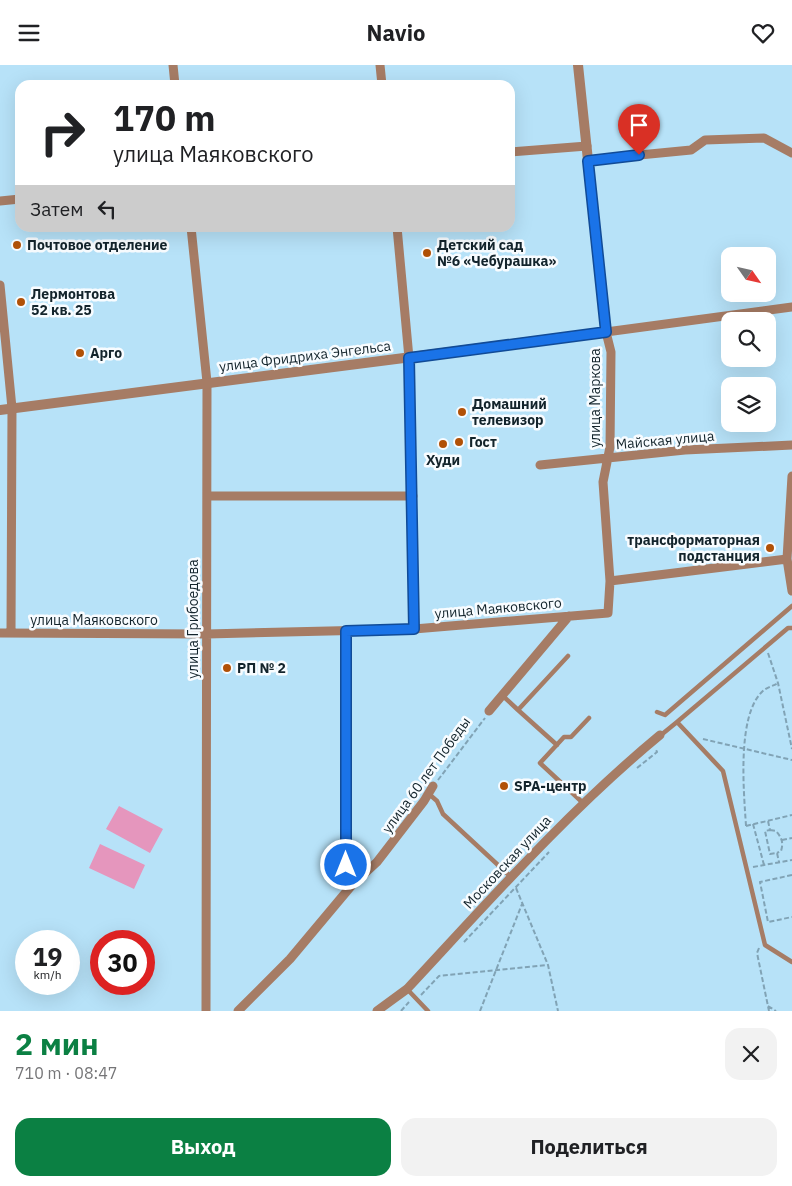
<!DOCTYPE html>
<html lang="ru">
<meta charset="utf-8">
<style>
:root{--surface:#fff;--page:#f2f2f2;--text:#202124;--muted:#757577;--accent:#0b8043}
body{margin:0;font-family:"IBM Plex Sans",sans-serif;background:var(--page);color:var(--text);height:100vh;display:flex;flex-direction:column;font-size:19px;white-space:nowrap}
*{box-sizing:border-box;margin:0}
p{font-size:16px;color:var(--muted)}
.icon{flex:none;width:28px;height:28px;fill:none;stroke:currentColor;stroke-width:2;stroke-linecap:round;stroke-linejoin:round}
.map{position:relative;height:946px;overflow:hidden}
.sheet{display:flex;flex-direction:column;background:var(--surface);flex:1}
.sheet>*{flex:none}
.hud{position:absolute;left:15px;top:15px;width:500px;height:152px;border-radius:15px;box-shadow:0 5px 20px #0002;background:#fff;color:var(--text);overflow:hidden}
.needle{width:32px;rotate:124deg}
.buttons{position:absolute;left:721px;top:182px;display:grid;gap:10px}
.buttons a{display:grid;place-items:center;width:55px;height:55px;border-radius:10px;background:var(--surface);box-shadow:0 5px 20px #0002;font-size:25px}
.speed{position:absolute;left:15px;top:865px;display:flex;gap:10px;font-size:25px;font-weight:700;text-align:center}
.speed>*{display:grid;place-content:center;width:65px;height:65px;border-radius:50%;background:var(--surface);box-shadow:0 5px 20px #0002;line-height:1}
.speed small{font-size:12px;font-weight:400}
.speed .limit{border:8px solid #d22;background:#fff;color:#111}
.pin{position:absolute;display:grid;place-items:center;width:42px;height:42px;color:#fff;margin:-51px -21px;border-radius:50% 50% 50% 0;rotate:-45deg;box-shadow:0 0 5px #0007}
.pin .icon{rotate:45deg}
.me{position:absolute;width:55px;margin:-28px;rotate:0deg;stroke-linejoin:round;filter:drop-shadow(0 0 4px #0008)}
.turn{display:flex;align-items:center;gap:18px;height:105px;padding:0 15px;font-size:22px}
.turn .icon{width:65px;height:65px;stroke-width:2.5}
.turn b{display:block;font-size:35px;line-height:42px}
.then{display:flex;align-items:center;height:48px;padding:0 15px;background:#0003;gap:10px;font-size:19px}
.round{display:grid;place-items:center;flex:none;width:52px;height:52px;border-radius:15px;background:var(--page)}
.head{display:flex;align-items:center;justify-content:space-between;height:85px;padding:0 15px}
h1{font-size:30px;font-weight:700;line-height:38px;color:var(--accent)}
.action{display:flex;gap:10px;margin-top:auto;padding:10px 15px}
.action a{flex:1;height:58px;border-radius:15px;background:var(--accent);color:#fff;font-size:20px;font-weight:700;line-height:58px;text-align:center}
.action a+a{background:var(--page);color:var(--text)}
header{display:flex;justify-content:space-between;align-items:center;height:65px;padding:0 15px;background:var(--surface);font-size:22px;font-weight:700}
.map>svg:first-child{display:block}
.green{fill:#e596bd}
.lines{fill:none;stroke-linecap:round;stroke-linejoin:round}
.path{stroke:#81a3b5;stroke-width:2;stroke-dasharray:5 2.5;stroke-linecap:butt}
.service{stroke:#a67c65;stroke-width:4.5}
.minor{stroke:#a67c65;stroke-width:9}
.tertiary{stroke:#a67c65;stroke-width:10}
.route-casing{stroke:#114b97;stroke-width:12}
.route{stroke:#1a73e8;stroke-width:9}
.poi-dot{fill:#b15107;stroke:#f8fcff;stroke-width:2}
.labels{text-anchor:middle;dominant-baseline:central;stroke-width:5;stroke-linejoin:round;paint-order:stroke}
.poi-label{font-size:14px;font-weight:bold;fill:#13242c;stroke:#f8fcff;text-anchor:start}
.street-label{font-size:14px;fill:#13242c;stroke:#f8fcff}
</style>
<header><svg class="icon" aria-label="menu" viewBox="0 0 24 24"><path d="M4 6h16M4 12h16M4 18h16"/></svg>Navio<svg class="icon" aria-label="heart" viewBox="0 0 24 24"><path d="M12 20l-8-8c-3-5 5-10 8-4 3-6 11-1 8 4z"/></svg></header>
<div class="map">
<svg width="792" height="946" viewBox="0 0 792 946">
<rect width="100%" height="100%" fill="#b7e2f8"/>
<path class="green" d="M119 741 163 764 150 788 106 764Z
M100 779 145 800 134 824 89 803Z"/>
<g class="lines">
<path class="path" d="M768 588 778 618 792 684
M703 674 792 695
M637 703 657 687 656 685
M438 715 485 653
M768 756 770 765 765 766 770 789 777 788 779 797
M753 759 764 800
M746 761C744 728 736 648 764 625 768 622 773 621 778 618
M746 761 792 750
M770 765 776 766C781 772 784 777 781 786L777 788
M782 775 792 773
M753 802 792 795
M792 810 760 817 768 857 792 852
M516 823 548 900 558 946
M464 877 549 787
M759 883 757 888 769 946
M421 930 439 911 548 900
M768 941 776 946
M401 946 409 937
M480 946 522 839"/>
<path class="service" d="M792 563H788L677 657 723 706 765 880 792 897
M503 631 518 645
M657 647 665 650 792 541
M661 670 677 657
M557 680 518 645 568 591
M429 729 437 736 443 749 511 812
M582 737 540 698 564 672H571L589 653
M407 924 428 946"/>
<path class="minor" d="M173 0 175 20
M380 0 382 20
M510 87 587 81
M588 95 691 85 705 75 764 73 792 88
M0 136 20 134
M191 162 207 317 206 946
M397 162 409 293 414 564
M0 220 12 343 11 568
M540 400 685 385 792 380
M792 411 787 494 792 526
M207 431H413
M610 516 787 494
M346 566V800L352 820
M0 568 207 569 414 564 608 548 610 516 603 417 610 382 611 287 606 267 792 242
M489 646 569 551
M238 946 290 894 352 820 377 797 424 736 433 721
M377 946 407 924C489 836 568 746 660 670"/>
<path class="tertiary" d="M0 345 606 267 578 0"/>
</g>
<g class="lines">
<g class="route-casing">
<path id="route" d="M346 800V566L414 564 409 293 606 267 588 96 639 90"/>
</g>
<use href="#route" class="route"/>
</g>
<g class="poi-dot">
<circle cx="17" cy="180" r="5"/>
<circle cx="427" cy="188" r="5"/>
<circle cx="21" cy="237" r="5"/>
<circle cx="80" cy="288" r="5"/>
<circle cx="462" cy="347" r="5"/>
<circle cx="459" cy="377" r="5"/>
<circle cx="443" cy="379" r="5"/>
<circle cx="770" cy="483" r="5"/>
<circle cx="227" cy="603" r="5"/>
<circle cx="504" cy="721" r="5"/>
</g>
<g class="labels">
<g class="poi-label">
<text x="27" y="180">Почтовое отделение</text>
<text x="437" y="180">Детский сад<tspan x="437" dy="16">№6 «Чебурашка»</tspan></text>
<text x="31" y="229">Лермонтова<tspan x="31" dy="16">52 кв. 25</tspan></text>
<text x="90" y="288">Арго</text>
<text x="472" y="339">Домашний<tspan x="472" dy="16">телевизор</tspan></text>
<text x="469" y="377">Гост</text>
<text x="443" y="395" text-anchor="middle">Худи</text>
<text x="760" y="475" text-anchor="end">трансформаторная<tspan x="760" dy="16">подстанция</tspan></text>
<text x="237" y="603">РП № 2</text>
<text x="514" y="721">SPA-центр</text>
</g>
<g class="street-label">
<text transform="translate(305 291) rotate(-7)">улица Фридриха Энгельса</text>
<text transform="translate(595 333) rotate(-90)">улица Маркова</text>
<text transform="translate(665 375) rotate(-5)">Майская улица</text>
<text transform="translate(498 543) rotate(-5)">улица Маяковского</text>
<text transform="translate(193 554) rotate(-90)">улица Грибоедова</text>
<text x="94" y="555">улица Маяковского</text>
<text transform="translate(426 710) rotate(-54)">улица 60 лет Победы</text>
<text transform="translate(507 797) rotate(-47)">Московская улица</text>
</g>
</g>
</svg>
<div class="buttons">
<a><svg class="needle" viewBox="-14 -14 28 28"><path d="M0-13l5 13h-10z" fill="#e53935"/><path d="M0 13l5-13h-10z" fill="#757577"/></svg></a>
<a><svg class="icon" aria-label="search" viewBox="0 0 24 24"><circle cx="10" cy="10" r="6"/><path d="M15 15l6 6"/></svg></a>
<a><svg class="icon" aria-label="layers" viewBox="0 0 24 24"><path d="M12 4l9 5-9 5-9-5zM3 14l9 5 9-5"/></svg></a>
</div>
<div class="speed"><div>19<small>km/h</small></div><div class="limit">30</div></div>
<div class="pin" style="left:639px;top:90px;background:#d93025"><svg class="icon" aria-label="arrive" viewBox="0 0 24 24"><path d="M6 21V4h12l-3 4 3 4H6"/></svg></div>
<svg class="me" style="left:346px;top:800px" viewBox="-20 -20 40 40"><circle r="17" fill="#1a73e8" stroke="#fff" stroke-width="3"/><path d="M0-11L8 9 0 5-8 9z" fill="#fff"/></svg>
<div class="hud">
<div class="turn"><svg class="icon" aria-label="right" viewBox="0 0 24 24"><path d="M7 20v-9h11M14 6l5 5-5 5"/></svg><div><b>170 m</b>улица Маяковского</div></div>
<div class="then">Затем<svg class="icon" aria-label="left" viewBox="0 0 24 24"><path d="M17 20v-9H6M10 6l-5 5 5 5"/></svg></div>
</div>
</div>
<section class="sheet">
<div class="head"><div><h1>2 мин</h1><p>710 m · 08:47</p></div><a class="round"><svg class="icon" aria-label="close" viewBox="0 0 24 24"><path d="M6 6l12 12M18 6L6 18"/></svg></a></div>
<div class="action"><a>Выход</a><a>Поделиться</a></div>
</section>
